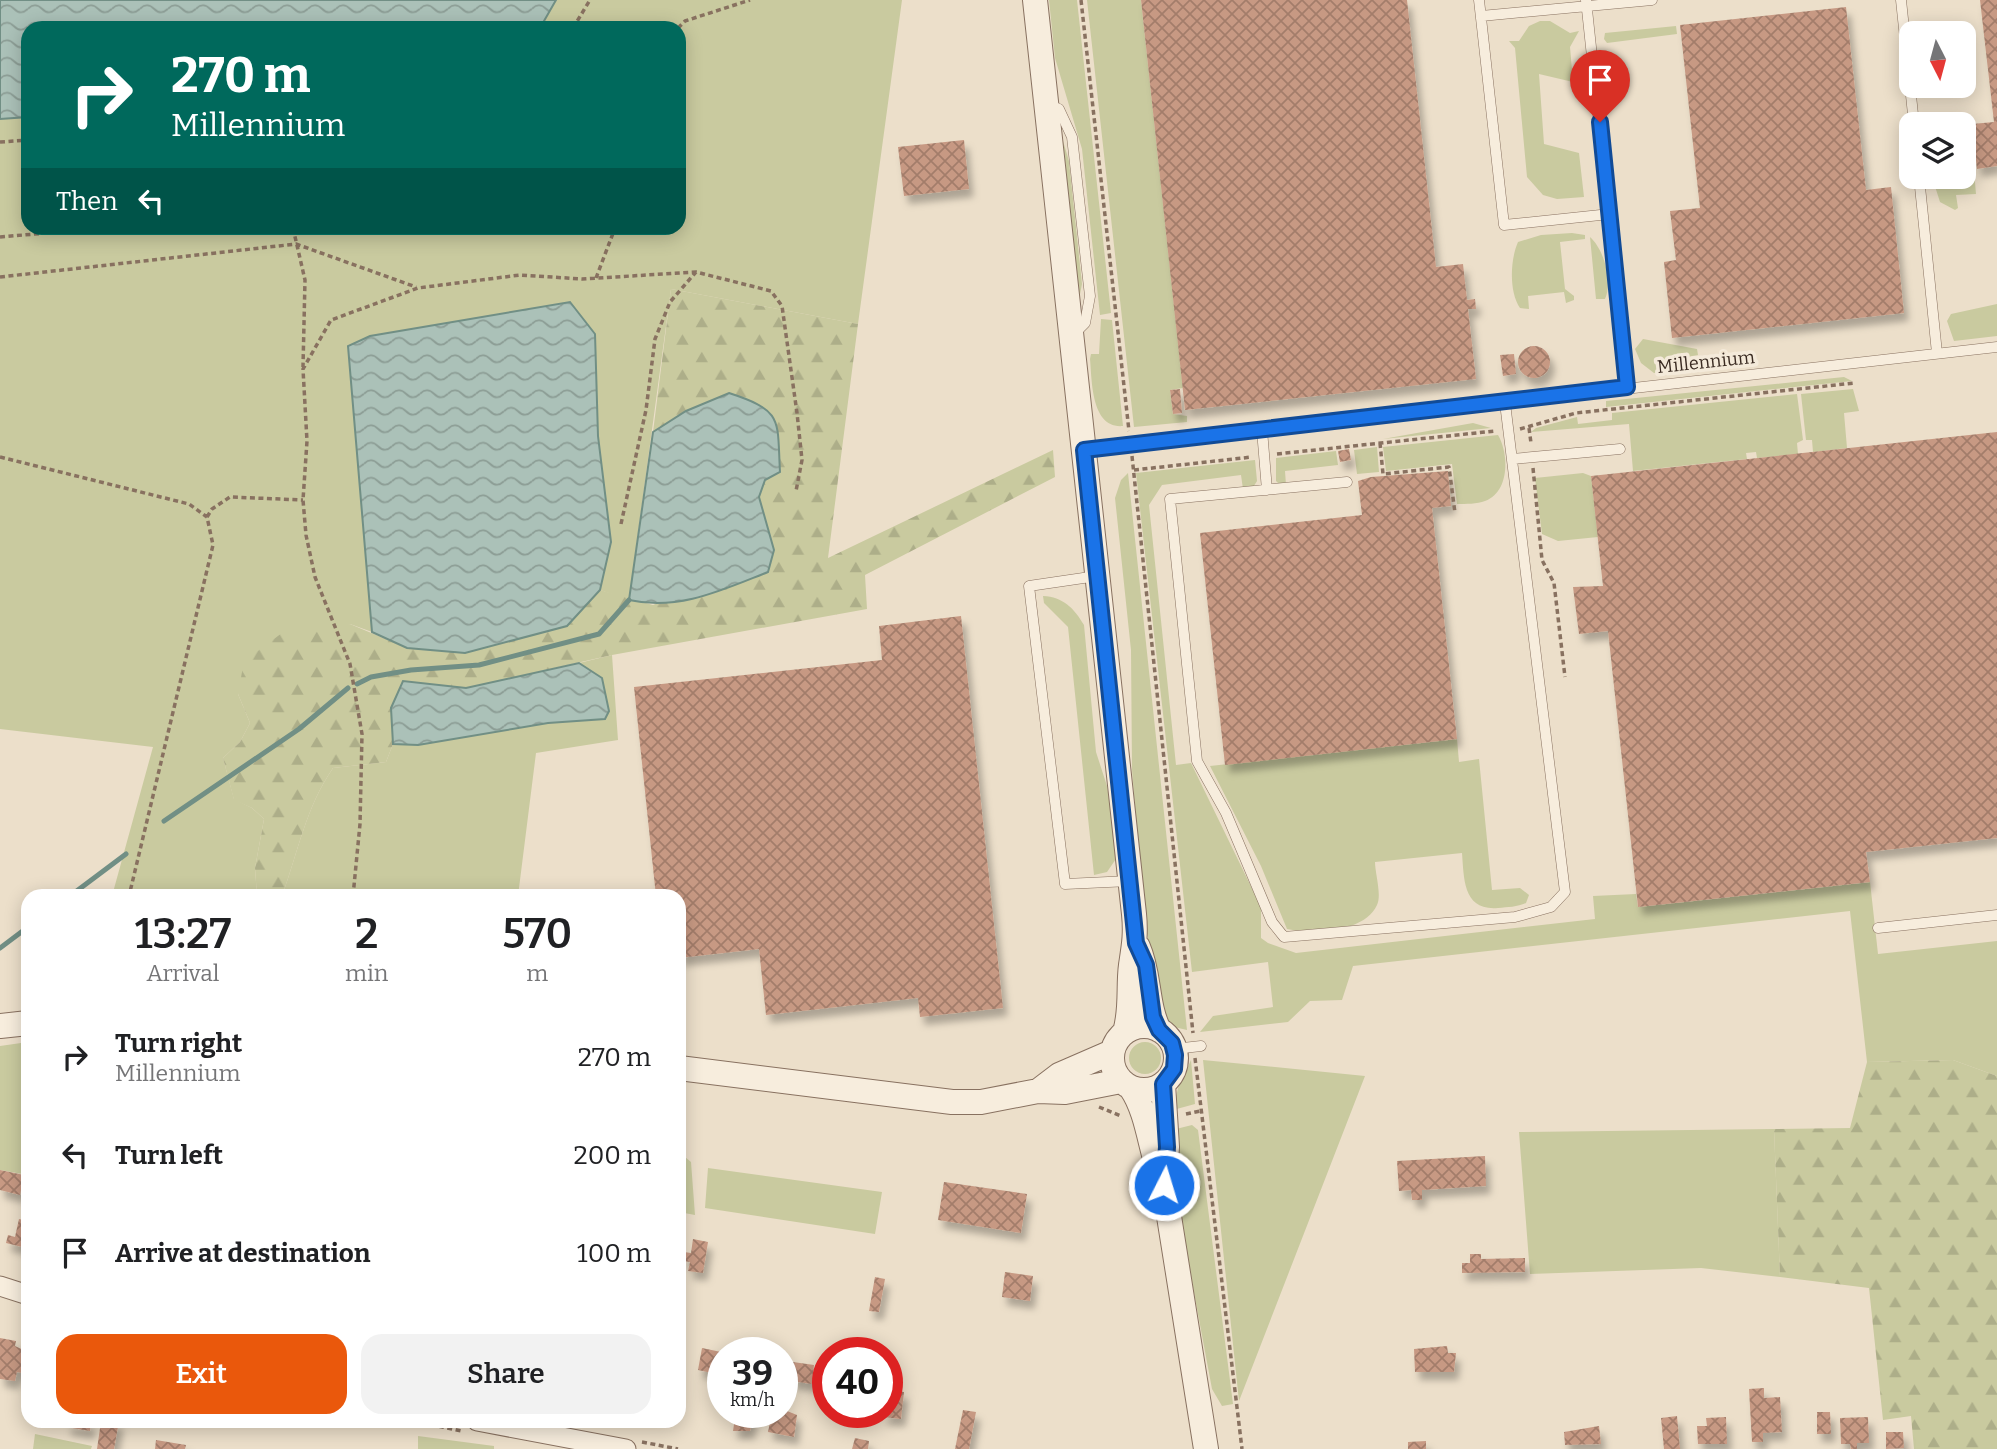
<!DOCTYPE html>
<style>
:root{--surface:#fff;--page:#f2f2f2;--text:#202124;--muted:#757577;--accent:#ea580c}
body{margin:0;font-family:Bitter,serif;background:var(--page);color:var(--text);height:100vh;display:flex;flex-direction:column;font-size:26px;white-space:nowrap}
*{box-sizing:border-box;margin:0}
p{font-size:23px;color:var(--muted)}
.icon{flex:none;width:38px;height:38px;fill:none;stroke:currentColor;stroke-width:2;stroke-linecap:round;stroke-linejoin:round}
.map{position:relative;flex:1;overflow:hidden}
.drawer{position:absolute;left:21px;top:889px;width:665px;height:539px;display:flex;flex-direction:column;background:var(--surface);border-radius:21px;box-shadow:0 4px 18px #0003}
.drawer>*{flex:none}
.top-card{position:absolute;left:21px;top:21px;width:665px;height:214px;border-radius:21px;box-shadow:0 4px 18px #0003;background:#00695c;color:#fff;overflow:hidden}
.needle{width:46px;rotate:174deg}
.controls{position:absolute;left:1899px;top:21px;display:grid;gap:14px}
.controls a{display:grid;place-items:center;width:77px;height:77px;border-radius:14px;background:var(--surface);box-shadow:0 4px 18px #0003;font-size:35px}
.speed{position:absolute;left:707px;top:1337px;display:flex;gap:14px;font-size:35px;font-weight:700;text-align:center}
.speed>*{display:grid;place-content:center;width:91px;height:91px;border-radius:50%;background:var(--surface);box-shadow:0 4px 18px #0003;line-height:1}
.speed small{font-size:18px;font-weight:400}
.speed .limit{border:10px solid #d22;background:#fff;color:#111}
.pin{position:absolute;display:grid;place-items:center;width:60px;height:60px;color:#fff;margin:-72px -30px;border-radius:50% 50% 50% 0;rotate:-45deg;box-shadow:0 0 7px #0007}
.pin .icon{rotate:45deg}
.me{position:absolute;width:77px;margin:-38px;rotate:5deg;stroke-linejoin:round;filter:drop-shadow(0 0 5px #0008)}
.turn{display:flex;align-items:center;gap:24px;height:147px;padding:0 35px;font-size:32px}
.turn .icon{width:91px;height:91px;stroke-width:2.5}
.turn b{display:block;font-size:49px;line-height:60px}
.then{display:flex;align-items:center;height:66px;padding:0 35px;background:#0003;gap:14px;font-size:26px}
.eta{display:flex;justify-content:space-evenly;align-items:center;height:119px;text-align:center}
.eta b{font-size:42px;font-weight:600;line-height:49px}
.button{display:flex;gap:14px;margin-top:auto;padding:14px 35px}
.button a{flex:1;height:80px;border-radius:21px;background:var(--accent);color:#fff;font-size:28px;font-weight:600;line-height:80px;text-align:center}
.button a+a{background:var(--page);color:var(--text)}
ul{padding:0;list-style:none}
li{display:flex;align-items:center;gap:21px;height:98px;padding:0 35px}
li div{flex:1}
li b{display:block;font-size:26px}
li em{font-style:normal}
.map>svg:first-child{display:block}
.green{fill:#c9ca9f}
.forest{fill:url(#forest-firs)}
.water{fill:url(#water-waves);stroke:#718f85;stroke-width:2}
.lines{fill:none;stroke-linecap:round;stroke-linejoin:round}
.stream{stroke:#718f85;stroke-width:5}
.building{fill:url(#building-cross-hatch);filter:url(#shadow)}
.service-casing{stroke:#887160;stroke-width:11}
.minor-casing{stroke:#887160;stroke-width:21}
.tertiary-casing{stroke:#887160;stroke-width:26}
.path{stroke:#887160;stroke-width:3.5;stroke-dasharray:5 3.5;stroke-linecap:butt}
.service{stroke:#f7eddd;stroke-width:10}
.minor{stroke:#f7eddd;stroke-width:19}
.tertiary{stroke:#f7eddd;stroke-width:24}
.route-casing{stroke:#114b97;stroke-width:18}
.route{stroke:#1a73e8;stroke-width:12}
.labels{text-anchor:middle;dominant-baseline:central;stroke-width:7;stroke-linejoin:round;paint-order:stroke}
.street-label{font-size:18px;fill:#3a2b22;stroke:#f4eada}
</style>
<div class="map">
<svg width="1997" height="1449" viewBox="0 0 1997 1449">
<defs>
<pattern id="forest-firs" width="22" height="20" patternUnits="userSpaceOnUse" patternTransform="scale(1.75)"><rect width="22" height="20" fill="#c9ca9f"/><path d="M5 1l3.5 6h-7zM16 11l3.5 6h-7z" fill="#adae89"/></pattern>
<pattern id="water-waves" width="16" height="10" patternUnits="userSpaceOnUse" patternTransform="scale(1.75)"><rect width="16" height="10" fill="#abc1b8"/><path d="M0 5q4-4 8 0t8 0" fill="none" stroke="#8c9d95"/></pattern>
<pattern id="building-cross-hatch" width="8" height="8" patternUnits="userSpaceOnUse" patternTransform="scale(1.75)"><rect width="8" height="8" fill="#c79983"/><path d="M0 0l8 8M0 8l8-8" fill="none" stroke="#a37d6b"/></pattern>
<filter id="shadow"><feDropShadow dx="4.5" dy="8" stdDeviation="3.5" flood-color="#0004"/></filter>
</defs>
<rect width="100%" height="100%" fill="#ecdfca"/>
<path class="green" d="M556 0H902L858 324 671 289 629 600 600 590 611 542 598 436 595 334 348 347 372 632 350 624 238 694 250 723 240 742 223 758 234 799 252 808 264 819 255 868 257 896H112L153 747 0 729V119L28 117V228H679V28H540Z
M1049 0H1077L1111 313 1100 315 1082 149 1055 58Z
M1087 0H1141L1183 388 1170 390 1173 414 1187 416V422L1134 427Z
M1540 21H1550L1570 33 1579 31 1570 47 1573 82 1539 74 1544 144 1579 153 1584 197 1557 199 1543 195 1527 177 1515 48 1509 41H1519L1529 26Z
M1676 26 1677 34 1607 43 1604 39 1605 33Z
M1063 141 1069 161 1082 284 1079 299Z
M1974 170 1976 194 1956 195 1958 208 1955 210 1940 202 1932 177H1964V172Z
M1572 233 1585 235V239L1560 242 1565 289 1574 296V300L1566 303 1564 292 1528 296 1529 309 1520 308C1509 292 1510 260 1518 242L1541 235Z
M1590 237C1604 249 1613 282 1605 299H1596Z
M1997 304V336L1954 341 1947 321 1951 314Z
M1101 319 1112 320 1123 426C1091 429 1092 380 1090 359L1091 354H1099Z
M1643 339 1697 349 1698 355 1681 358 1683 373H1654L1641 363 1635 349Z
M1844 377 1852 381 1606 407V401Z
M1853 389 1859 411 1844 413 1847 448 1813 452 1812 440H1806L1801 394Z
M1797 394 1803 440 1797 443 1798 454 1757 458 1756 452 1746 453 1747 459 1633 471 1629 424 1531 432 1536 428 1577 417 1578 424 1612 420V413Z
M1473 423 1491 428 1383 439Z
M1498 435C1509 453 1510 492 1485 501 1477 504 1466 504 1457 504L1452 464 1386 471 1383 447Z
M1377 447 1379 472 1357 474 1354 450Z
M1336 451 1338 465 1285 471 1286 485H1280L1276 481V458Z
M1255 460 1257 481 1252 489H1243L1241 475 1162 485 1149 505 1176 765 1191 763 1261 907V938L1268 943 1296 953 1595 919 1593 896 1636 894 1638 907 1870 882 1878 954 1997 941V1076L1953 1060 1867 1062 1850 911 1353 966 1342 1000 1310 1001 1288 1022 1200 1032 1213 1016 1273 1007 1268 962 1192 972 1136 473Z
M1128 473 1187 1030 1174 1027 1163 1015 1155 983 1142 903 1132 769 1131 650 1115 498 1121 480Z
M1583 473 1591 476 1598 537 1558 541 1542 534 1535 478Z
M1043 596C1063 597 1074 608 1084 625L1096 752 1107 786 1118 856 1107 872 1094 875 1068 627 1044 603Z
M612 655 618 740 536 753 518 896H282C298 852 306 807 333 768L386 762 393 744 418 745 548 723 605 719 602 678 579 663Z
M1457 739 1459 762 1479 759 1492 890 1520 888 1529 895 1526 903C1517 907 1508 907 1498 908 1463 911 1464 879 1462 853L1375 862C1375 873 1382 895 1377 905 1365 932 1314 935 1287 929L1261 866 1210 766Z
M1129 1058a16 16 0 1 1 32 0a16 16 0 1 1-32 0Z
M28 1042V1175L0 1170V1046Z
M1191 1060 1195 1104 1173 1110 1178 1088Z
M1203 1060 1365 1076 1239 1401Z
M1192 1125 1198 1130 1233 1404 1222 1406 1212 1389 1178 1207 1172 1130Z
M1774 1129 1780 1277 1701 1268 1530 1274 1519 1132Z
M679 1152 691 1162 695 1215 679 1212Z
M708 1168 882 1192 875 1234 705 1208Z
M35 1434 92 1446 91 1449H33Z
M418 1436 494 1446V1449H418Z"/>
<path class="forest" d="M671 289 858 324 828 558 1053 450 1055 477 865 575 867 609 612 655 466 688 403 682 391 708 393 744 386 762 333 768C306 807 298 852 282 896H257L255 868 264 819 252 808 234 800 223 758 240 742 250 723 238 694 244 661 282 633 350 624 407 648 567 626 600 590 653 605 774 550 759 496 765 480 686 411 653 432Z
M1953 1060 1997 1076V1449H1914L1911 1416 1883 1420 1869 1288 1780 1277 1774 1129 1850 1128 1867 1062Z"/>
<path class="water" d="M0 0H556L540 28H28V117L0 119Z
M570 302 595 334 598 436 611 542 600 590 567 626 465 653 407 648 372 632 348 346 370 336Z
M729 393C784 411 777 419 780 472L765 480 759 497 774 550 768 572C722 590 679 611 629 600L653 432 686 411Z
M579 663 602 678 609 711 605 719 548 723 418 745 393 744 391 708 403 681 466 688Z"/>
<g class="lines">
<path class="stream" d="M357 684 371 677 411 670 479 665 599 634 629 600
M164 821 299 729 348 688
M70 896 126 854
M0 948 28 927"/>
</g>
<path class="building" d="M1141 0H1407L1436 267 1463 264 1467 300 1475 299 1476 309H1468L1476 379 1185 410Z
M1980 0H1997V166L1977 169 1972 124 1994 122Z
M1846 7 1866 190 1891 187 1904 313 1672 338 1664 262 1676 260 1670 211 1700 208 1680 25Z
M964 140 969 189 904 196 898 147Z
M1518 362a16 16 0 1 1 32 0a16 16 0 1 1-32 0Z
M1514 354 1516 374 1503 376 1500 355Z
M1180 389 1182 413 1173 414 1170 390Z
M1997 432V838L1866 852 1870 882 1638 907 1608 631 1579 634 1573 587 1603 586 1591 476Z
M1349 449 1351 460 1340 462 1338 451Z
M1448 471 1451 506 1432 508 1457 739 1225 765 1200 533 1362 515 1358 481 1371 477Z
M961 616 1003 1008 920 1017 918 998 766 1015 759 949 679 958V896H656L634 687 882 660 879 626Z
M1485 1156 1486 1186 1422 1190V1200H1412L1411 1190 1399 1191 1397 1161Z
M0 1170 24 1175 20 1195 0 1190Z
M944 1182 1027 1194 1021 1233 938 1220Z
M19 1219 28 1221 26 1248 6 1243 8 1235 15 1237Z
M693 1239 708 1242 703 1273 688 1271 690 1262 683 1261 684 1252 691 1253Z
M1470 1254H1481V1259L1525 1258V1272L1462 1273V1263H1470Z
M1005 1272 1033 1276 1030 1301 1002 1297Z
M875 1277 885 1279 879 1312 869 1311Z
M0 1338 16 1341 15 1346 28 1352 27 1374 17 1372 15 1381 0 1379Z
M1447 1346 1448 1353H1456L1454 1372H1415L1414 1349Z
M702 1348 721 1352 717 1374 698 1370Z
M793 1362 814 1365 812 1384 791 1381Z
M1764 1388V1398L1780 1397 1782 1432 1763 1433V1442H1752L1749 1389Z
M887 1390 904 1392 901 1419 883 1417V1412H887Z
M782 1409 797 1415 794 1437 768 1432 772 1412H782Z
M963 1410 976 1412 969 1449H955Z
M740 1412H754L750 1431H733L735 1418 739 1419Z
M1817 1412H1830L1831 1434H1817Z
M1677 1416 1680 1449H1664L1661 1418Z
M1726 1417 1727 1444H1698L1697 1426H1707L1706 1418Z
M1868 1417 1869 1443H1857V1449H1851L1850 1444H1841L1840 1418Z
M67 1421H91L90 1431 66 1427Z
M101 1421H119L114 1449H97Z
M1599 1426 1601 1444 1565 1445 1564 1432Z
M1886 1432H1903L1904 1448 1886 1449Z
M855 1438 869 1441 868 1449H852Z
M156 1440 186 1445 185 1449H155Z
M1426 1441V1449H1408V1442Z"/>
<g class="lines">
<g class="service-casing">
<path id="service" d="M1479 0 1504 225 1610 214
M1586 0 1627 387
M1901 0 1914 124
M1481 16 1652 0
M1049 105 1059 109 1072 137 1090 296 1085 323 1074 334
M1919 177 1937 353
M1262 430 1267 490
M1084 450 1997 347
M1512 459 1620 449
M1347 482 1170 499 1197 761 1226 813 1272 922 1284 937 1515 917 1551 907 1565 892 1505 403
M1097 576 1029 586 1065 884 1130 881
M1878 928 1997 915
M1174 1049 1201 1046"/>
</g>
<g class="minor-casing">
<path id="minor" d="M0 1286 28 1295
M477 1421 626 1449"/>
</g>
<g class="tertiary-casing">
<path id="tertiary" d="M1035 0 1134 914C1136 934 1134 945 1131 965 1128 987 1132 1009 1125 1032
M1138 947C1150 974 1146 1004 1159 1030
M0 1026 28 1023
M1112 1058a32 32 0 1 1 64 0a32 32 0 1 1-64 0Z
M679 1068 952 1102H981L1038 1091 1065 1092 1121 1081
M1163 1084 1167 1147 1164 1185 1206 1449
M1131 1088C1148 1113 1150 1149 1161 1178
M1038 1091 1059 1075 1112 1052"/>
</g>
<path class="path" d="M1081 0 1129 431
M573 28 590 0
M678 28 685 21 750 0
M0 142 28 140
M293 228 305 280 303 367
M0 237 105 228
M0 277 296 244 416 287
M596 278 615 228
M1529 428 1531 443
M1520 429 1576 413 1854 383
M1380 443 1383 474 1449 467 1455 513
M1277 454 1495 431
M1132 456 1193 1033
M0 457 189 504 207 517 213 545 129 896
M1533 468 1542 560 1554 583 1565 677
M1134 470 1252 457
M207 517 212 509 230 497 303 500
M621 524 646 410 655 339 670 302 696 272
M353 896 360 824 362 734 350 664 315 577 306 535 303 500 307 441 303 369 331 320 418 288 520 275 582 279 696 272 771 291 782 306 797 413 802 460 796 491
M1195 1058 1242 1449
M1099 1107 1121 1116
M1186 1114 1200 1111
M414 1421 462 1431
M642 1442 678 1449"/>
<use href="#service" class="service"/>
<use href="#minor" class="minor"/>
<use href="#tertiary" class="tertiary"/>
</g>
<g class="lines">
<g class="route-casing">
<path id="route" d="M1164 1185 1167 1147 1163 1084 1174 1069 1175 1055 1172 1043 1159 1030 1153 1017 1146 965 1136 943 1084 450 1627 387 1600 122"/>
</g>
<use href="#route" class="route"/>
</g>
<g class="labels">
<g class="street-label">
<text transform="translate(1706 362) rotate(-6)">Millennium</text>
</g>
</g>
</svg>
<div class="controls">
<a><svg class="needle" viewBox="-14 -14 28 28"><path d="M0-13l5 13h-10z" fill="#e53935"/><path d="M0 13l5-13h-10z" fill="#757577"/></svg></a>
<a><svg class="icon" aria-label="layers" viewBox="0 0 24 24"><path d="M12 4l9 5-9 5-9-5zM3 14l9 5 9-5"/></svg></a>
</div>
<div class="speed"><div>39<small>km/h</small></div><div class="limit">40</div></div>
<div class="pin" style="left:1600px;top:122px;background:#d93025"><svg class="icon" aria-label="arrive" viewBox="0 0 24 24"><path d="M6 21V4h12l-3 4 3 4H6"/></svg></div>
<svg class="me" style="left:1164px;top:1185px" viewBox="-20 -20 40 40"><circle r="17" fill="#1a73e8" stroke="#fff" stroke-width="3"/><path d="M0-11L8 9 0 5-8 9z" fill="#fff"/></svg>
<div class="top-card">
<div class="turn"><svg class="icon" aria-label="right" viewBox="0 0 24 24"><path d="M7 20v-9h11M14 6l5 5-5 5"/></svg><div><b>270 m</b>Millennium</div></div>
<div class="then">Then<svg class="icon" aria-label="left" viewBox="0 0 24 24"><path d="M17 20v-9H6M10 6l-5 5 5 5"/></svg></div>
</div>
<section class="drawer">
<div class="eta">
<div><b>13:27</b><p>Arrival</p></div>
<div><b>2</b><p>min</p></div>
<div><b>570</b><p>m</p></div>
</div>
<ul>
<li><svg class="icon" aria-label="right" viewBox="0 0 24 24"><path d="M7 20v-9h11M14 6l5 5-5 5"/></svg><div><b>Turn right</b><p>Millennium</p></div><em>270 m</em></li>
<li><svg class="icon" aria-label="left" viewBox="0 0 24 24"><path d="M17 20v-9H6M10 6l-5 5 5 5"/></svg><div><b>Turn left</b></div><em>200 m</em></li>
<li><svg class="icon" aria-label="arrive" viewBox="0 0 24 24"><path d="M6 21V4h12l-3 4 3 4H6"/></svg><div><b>Arrive at destination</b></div><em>100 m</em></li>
</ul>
<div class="button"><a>Exit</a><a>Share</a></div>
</section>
</div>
